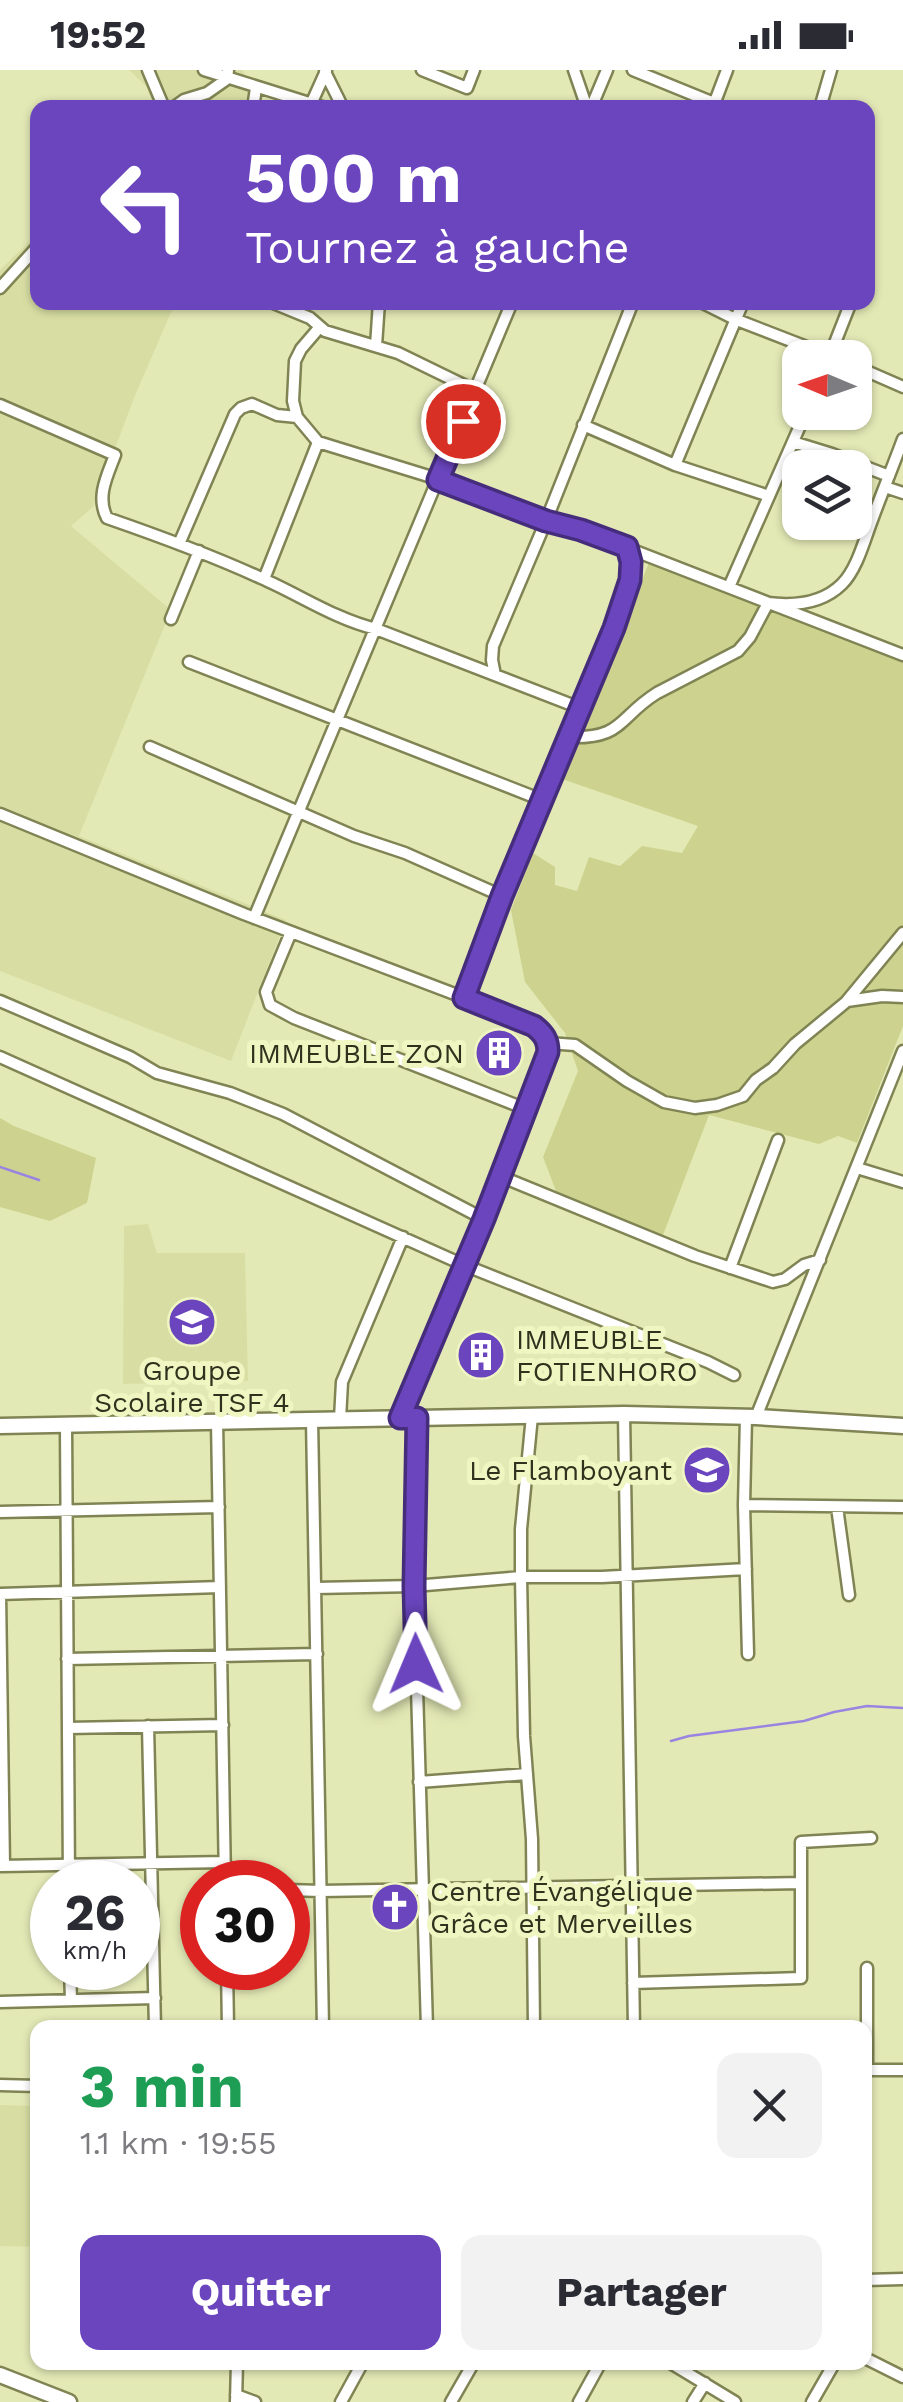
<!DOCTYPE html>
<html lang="fr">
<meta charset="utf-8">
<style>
:root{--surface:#fff;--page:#f2f2f3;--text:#2b2b33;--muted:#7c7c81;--accent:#6a45be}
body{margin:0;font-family:"Work Sans",sans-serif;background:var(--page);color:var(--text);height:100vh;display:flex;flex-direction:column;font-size:38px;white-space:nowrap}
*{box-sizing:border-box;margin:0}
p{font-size:32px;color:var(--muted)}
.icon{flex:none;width:55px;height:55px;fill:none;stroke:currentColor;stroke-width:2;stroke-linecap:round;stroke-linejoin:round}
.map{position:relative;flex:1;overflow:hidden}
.sheet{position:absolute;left:30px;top:1950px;width:842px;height:350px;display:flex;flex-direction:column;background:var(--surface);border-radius:20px;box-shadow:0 2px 8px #0004}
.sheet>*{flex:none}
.banner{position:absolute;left:30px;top:30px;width:845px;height:210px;border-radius:20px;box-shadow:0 2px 8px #0004;background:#6a45be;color:#fff;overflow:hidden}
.needle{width:65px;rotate:272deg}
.buttons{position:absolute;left:782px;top:270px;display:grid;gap:20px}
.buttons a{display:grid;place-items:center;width:90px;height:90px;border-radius:20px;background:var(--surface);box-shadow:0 2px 8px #0004;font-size:50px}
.speed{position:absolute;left:30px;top:1790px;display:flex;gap:20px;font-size:50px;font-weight:700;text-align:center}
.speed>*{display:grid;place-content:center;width:130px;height:130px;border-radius:50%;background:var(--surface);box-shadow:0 2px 8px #0004;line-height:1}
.speed small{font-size:25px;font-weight:400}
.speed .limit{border:15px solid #d22;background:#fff;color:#111}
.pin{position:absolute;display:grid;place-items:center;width:85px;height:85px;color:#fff;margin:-42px;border:5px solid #fff;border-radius:50%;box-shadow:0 2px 10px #0007}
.me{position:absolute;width:110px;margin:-55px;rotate:359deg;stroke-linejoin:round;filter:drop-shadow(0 0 8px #0008)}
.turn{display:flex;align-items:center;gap:35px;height:210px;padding:0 50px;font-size:45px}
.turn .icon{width:130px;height:130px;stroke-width:2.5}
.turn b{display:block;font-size:70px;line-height:85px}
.round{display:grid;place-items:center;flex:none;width:105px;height:105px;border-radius:20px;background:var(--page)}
.headline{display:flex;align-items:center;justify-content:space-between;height:170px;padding:0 50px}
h1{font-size:60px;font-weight:700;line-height:75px;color:#1e9e55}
.button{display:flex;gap:20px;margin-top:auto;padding:20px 50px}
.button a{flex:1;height:115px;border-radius:20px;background:var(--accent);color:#fff;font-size:40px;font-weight:700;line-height:115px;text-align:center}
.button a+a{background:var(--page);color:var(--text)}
.status{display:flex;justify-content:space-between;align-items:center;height:70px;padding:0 50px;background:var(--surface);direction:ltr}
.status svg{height:28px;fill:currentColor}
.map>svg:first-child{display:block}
.built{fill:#d8dea3}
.green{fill:#cdd38e}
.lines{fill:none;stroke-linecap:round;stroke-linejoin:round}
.stream{stroke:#9985e1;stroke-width:2.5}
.street-casing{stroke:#808454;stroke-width:15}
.secondary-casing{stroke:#808454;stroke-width:19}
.street{stroke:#fff;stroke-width:10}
.secondary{stroke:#fff;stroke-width:14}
.route-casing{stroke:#452d7c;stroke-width:25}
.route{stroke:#6a45be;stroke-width:18}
.labels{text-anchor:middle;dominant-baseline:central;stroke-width:10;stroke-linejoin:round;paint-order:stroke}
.poi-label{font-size:28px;fill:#30321e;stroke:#f0f6c2;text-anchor:end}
</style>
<div class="status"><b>19:52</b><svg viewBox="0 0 49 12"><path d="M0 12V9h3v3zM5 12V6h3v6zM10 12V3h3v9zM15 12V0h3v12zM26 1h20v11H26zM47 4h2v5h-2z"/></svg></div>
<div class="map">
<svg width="903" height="2332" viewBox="0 0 903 2332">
<rect width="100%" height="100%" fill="#e3e9b5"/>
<path class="built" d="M129 0H243L251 23 250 37H154L146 16Z
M37 164 38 232 175 233 134 328 93 437 71 456 171 540 79 766 286 850 231 991 0 901V200Z
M148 1154 157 1183H245L248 1311 123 1314 124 1156Z
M0 2035 37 2036V2177L0 2176Z"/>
<path class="green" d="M650 490 903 588V956L857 1073 838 1066 819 1074 709 1045 663 1165 556 1121 543 1087 578 1001 565 963 525 912 511 840 533 783 555 797V815L577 821 589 787 620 796 642 776 682 783 698 756 562 709Z
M0 1048 14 1056 96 1088 87 1133 50 1151 0 1137Z"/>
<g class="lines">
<path class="stream" d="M0 1097 39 1110
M671 1671 689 1666 804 1651 834 1642 867 1636 903 1638"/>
<g class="street-casing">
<path id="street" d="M148 0 164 38
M204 0 325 38
M422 0 467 18 474 0
M574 0 587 38
M633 0 726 38
M325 2 343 38
M312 32 326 1
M713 37 727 0
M173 38 184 30 207 23 227 9 228 0
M253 38 256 18
M591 38 607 0
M820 38 831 0
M0 218 38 176
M271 232 310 248 325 261 398 283 476 321
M701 232 737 250 835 288
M319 258 301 279 295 291 293 331 297 347 318 372 438 409 546 451 581 460 903 585
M376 276 379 232
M829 288 851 232
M855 296 903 317
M0 335 115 385C107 406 96 427 107 448 159 466 211 485 261 508 300 525 335 549 376 559L580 638
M583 355 675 395 769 426
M793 372 832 384 889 406
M675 395 743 232
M885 417 903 423
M179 474 235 344 241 338 252 334 277 345 297 347
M264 509 318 372
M729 517 806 342
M171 549 199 481
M189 592 542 730
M495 605 492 590 493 576 546 451 633 232
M568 667C624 669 617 648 657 623L738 581 750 567 768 533C793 536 822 534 842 514 857 499 864 471 872 450 882 423 893 396 903 369
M150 677 354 766 405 783 502 826
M0 744 244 844 523 950C542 960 551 970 546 992L484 1149 400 1348
M254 848 512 232
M291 862 266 922 270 935 294 948 526 1039
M464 927 502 826 614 558 630 510 631 491 627 477
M0 931 130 987 157 1003 230 1023 283 1044 484 1149
M847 931 882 926 903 927
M548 973 575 975 627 1011 664 1032 695 1038 717 1035 743 1026 756 1010 773 998 795 974 846 932 903 863
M0 987 464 1195 708 1292 734 1305
M857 1098 903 1112
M500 1106 695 1186 773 1212 785 1209 804 1195 820 1190
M730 1198 778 1070
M624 1344 634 1958
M532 1346 521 1459V1507L524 1666 532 1769 534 1958
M746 1347 744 1435 748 1584
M756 1347 903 981
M417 1348 414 1516 427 1958
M340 1349 342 1312 403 1167
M312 1350 323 1958
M217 1351 225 1812
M66 1356 69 1812
M744 1435 903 1437
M837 1437 849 1525
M0 1442 219 1437
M315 1518 414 1516 521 1507H602L746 1499
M0 1524 4 1796
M0 1524 220 1517
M67 1589 317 1584
M148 1656 155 1958
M68 1658 223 1655
M419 1712 527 1704
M1 1796 225 1792
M288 1820 321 1821 801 1813
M70 1898 71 1930
M227 1898 228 1958
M867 1898V2000
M633 1913 801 1908V1772L871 1768
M0 1932 155 1928
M865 2000H903
M0 2015 38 2016
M865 2210 903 2209
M865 2288 903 2307
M669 2292 735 2332
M236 2325 255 2332
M236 2332 237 2292
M341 2332 363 2292
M451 2332 474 2292
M579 2332 601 2292
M693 2332 705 2313
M812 2332 835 2292"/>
</g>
<g class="secondary-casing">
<path id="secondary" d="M0 1356 624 1344 756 1347 903 1356
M0 2305 69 2332"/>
</g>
<use href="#street" class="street"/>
<use href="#secondary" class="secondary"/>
</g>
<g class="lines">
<g class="route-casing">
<path id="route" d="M416 1594 414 1516 417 1348H400L484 1149 548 982C548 970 544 964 534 956L464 928 502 826 614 558 630 510 631 492 627 477 581 460 546 451 438 410 463 351"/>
</g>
<use href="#route" class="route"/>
</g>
<defs>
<g id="building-disc" transform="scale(2.5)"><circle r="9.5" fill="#6a45be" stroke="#f0f6c2"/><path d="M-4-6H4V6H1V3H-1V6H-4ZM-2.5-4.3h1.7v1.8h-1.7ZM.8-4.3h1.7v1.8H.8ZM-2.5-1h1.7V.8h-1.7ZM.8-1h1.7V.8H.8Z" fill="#fff"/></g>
<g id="school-disc" transform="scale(2.5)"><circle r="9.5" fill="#6a45be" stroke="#f0f6c2"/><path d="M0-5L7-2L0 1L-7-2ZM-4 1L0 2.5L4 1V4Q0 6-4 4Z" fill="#fff"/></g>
<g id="church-disc" transform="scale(2.5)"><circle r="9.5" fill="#6a45be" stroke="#f0f6c2"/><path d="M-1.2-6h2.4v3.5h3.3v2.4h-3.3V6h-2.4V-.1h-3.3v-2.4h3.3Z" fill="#fff"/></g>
</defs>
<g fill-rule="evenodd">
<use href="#building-disc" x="499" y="983"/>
<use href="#school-disc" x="192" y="1252"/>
<use href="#building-disc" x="481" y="1285"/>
<use href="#school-disc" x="707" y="1400"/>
<use href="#church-disc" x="395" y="1837"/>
</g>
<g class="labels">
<g class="poi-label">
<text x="464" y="983">IMMEUBLE ZON</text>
<text x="516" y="1269" text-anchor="start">IMMEUBLE<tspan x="516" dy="32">FOTIENHORO</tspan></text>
<text x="192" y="1300" text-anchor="middle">Groupe<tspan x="192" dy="32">Scolaire TSF 4</tspan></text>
<text x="672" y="1400">Le Flamboyant</text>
<text x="430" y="1821" text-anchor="start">Centre Évangélique<tspan x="430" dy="32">Grâce et Merveilles</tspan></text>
</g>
</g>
</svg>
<div class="buttons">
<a><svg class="needle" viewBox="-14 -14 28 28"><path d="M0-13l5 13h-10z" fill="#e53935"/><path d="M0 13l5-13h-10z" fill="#7c7c81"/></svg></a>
<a><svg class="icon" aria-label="layers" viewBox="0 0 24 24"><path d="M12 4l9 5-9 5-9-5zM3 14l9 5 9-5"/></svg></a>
</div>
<div class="speed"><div>26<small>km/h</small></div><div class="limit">30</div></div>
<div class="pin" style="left:463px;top:351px;background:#d93025"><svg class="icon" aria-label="arrive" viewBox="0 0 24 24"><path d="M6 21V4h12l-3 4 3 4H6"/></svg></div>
<svg class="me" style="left:416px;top:1594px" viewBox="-20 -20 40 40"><path d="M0-17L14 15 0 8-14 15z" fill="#6a45be" stroke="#fff" stroke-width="4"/></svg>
<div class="banner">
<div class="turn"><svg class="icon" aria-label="left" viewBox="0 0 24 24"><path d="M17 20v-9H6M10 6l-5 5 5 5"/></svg><div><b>500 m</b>Tournez à gauche</div></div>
</div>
<section class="sheet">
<div class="headline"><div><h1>3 min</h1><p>1.1 km · 19:55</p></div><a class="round"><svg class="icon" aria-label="close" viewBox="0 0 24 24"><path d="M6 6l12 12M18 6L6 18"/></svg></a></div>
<div class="button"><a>Quitter</a><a>Partager</a></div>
</section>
</div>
